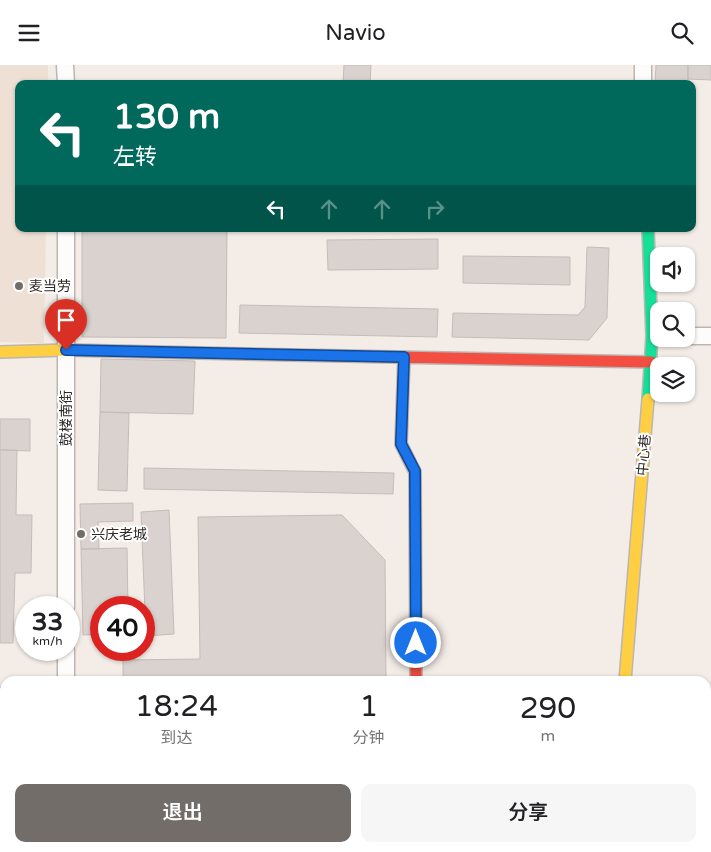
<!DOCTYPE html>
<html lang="zh">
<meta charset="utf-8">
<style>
:root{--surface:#fff;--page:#f6f6f6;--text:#202124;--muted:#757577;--accent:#736d6a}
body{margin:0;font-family:"Varela Round","Noto Sans SC",sans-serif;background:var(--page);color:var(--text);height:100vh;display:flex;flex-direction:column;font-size:19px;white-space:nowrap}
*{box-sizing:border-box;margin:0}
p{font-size:16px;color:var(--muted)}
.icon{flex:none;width:28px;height:28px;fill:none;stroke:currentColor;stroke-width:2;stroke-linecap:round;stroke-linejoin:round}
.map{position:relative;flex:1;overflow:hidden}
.details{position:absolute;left:0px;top:611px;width:711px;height:176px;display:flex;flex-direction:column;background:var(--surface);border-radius:15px 15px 0 0;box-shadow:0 1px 4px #0004}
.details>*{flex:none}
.top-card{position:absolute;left:15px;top:15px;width:681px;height:152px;border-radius:10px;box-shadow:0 1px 4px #0004;background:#00695c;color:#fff;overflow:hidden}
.controls{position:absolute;left:650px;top:182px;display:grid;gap:10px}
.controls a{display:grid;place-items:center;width:45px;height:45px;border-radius:10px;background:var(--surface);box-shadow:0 1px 4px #0004;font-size:25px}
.speed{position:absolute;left:15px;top:531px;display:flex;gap:10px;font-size:25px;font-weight:700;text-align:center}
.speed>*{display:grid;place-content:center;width:65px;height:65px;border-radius:50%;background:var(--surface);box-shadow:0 1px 4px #0004;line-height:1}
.speed small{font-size:12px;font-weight:400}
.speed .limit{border:8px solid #d22;background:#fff;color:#111}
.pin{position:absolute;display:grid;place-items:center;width:42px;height:42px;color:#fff;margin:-51px -21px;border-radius:50% 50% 50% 0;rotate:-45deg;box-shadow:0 0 5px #0007}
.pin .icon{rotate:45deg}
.me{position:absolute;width:55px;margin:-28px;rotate:0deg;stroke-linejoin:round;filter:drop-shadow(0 0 4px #0008)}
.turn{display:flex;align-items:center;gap:18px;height:105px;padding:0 15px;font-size:22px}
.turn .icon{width:65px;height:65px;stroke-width:2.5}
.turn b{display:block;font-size:35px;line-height:42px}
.lanes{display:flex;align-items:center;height:48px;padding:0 15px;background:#0003;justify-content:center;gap:25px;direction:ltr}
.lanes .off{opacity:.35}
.eta{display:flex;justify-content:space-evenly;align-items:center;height:85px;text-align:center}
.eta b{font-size:30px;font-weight:600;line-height:35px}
.action{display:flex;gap:10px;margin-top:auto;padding:10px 15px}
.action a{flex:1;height:58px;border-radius:10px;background:var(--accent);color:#fff;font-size:20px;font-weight:600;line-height:58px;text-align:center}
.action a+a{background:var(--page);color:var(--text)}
header{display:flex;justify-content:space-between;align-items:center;height:65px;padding:0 15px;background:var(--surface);font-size:22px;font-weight:600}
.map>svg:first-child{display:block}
.built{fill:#efe0d6}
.green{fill:#f5d3ba}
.building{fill:#d9d2ce;stroke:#c3bdb9}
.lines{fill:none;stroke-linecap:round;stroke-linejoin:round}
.street-casing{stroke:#bbb6b2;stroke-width:19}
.fast-casing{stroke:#bbb6b2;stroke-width:14}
.slow-casing{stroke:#bbb6b2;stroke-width:14}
.jam-casing{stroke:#bbb6b2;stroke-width:14}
.street{stroke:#fdfcfb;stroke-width:16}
.fast{stroke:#16e098;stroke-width:11}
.slow{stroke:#ffcf43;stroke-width:11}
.jam{stroke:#f24e42;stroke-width:11}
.route-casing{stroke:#114b97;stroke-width:12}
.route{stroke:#1a73e8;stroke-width:9}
.poi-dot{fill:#736d6a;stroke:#fff;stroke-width:2}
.labels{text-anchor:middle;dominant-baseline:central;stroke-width:4;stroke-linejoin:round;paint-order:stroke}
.poi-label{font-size:14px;fill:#2e2926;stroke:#fff;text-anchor:start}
.street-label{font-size:14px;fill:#2e2926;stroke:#fff}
</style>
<header><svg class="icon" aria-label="menu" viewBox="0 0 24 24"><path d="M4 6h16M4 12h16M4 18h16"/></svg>Navio<svg class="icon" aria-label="search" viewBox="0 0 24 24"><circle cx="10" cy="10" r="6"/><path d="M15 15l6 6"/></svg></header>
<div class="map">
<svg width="711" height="787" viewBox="0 0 711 787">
<rect width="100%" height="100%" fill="#f4ece7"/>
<path class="built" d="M0 0H48V19H19V164H46L44 278 0 277Z"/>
<path class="green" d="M0 646H5V729L0 734Z"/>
<path class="building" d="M344 0H371L370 19H343Z
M656 0H688V19H655Z
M688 0H711V15L688 14Z
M82 164H227L226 273 82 272Z
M438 174V204L328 205 327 175Z
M587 182 609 183 607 253 589 275 452 272 453 248 578 250 585 242Z
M463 191 570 192V220L463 218Z
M240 240 438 244 437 272 239 268Z
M101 294 195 296 193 349 100 347Z
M100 347 129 348 127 426 98 425Z
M0 354H30V386L0 385Z
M0 385H17L16 450H32L31 508H15L13 578H0Z
M144 403 394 408 393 429 144 424Z
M133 438V456L98 457 99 484H81L80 439Z
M169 445 174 569 146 571 141 447Z
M342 450 385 495 386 616H123V595L200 594 198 452Z
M127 483 128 542H101V569L83 570 81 484Z
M37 782H83V787H37Z"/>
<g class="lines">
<g class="street-casing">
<path id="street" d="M65 0 66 19
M643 0V19
M66 164V542
M686 271H711
M66 585V616
M0 631H5
M417 782V787
M611 787V782"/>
</g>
<g class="fast-casing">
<path id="fast" d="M648 334 652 271 648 164
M0 767 5 757"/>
</g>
<g class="slow-casing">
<path id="slow" d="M0 287 66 285 244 289
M625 616 648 334"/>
</g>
<g class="jam-casing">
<path id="jam" d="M244 289 651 297
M404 292 401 379 415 407 416 616
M132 782V787"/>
</g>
<use href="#street" class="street"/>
<use href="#fast" class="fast"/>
<use href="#slow" class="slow"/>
<use href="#jam" class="jam"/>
</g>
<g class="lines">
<g class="route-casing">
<path id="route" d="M66 285 404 292 401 379 415 406 416 578"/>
</g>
<use href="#route" class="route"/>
</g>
<g class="poi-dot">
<circle cx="19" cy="221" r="5"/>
<circle cx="81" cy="469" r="5"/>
</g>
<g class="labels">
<g class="poi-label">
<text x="29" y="221">麦当劳</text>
<text x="91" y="469">兴庆老城</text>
</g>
<g class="street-label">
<text transform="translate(66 353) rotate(-90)">鼓楼南街</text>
<text transform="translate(644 390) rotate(-85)">中心巷</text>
</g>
</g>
</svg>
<div class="controls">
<a><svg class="icon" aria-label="sound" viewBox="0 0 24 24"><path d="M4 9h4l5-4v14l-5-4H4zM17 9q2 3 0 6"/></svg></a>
<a><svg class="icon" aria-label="search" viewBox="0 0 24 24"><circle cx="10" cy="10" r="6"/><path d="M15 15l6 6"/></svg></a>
<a><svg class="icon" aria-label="layers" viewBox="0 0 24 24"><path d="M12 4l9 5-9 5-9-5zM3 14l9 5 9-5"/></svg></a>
</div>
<div class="speed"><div>33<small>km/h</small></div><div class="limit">40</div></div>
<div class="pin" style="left:66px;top:285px;background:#d93025"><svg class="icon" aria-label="arrive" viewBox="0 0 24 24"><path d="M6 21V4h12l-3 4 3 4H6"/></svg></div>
<svg class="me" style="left:416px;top:578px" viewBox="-20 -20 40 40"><circle r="17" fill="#1a73e8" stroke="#fff" stroke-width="3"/><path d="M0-11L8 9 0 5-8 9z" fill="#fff"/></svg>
<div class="top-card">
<div class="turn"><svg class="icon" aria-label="left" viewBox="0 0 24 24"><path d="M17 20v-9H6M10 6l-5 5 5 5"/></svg><div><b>130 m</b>左转</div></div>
<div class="lanes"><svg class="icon" aria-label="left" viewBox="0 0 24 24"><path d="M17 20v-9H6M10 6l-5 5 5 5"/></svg><svg class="icon off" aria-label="ahead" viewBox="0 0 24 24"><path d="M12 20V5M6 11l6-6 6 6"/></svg><svg class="icon off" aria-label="ahead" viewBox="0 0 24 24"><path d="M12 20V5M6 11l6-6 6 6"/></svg><svg class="icon off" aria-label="right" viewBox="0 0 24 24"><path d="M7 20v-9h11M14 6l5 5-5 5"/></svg></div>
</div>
<section class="details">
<div class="eta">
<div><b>18:24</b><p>到达</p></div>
<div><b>1</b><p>分钟</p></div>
<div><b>290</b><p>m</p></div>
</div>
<div class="action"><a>退出</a><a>分享</a></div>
</section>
</div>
